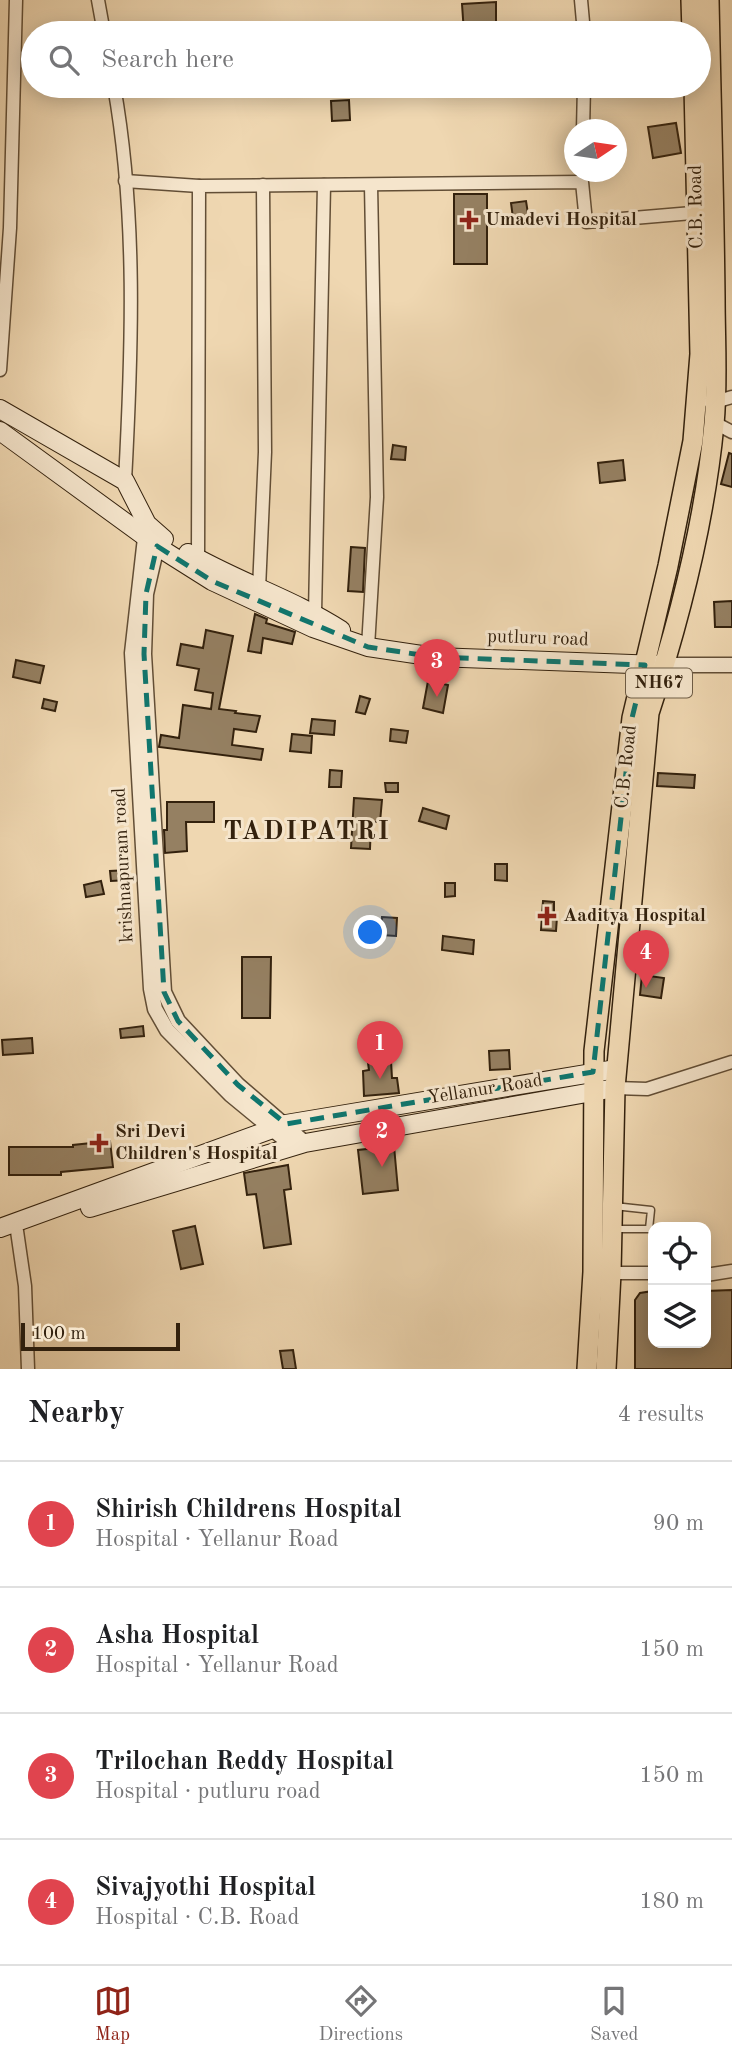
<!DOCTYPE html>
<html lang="en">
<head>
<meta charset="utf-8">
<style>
	:root { --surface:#fff; --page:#f2f2f2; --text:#202124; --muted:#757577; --line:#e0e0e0; --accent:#8f2418 }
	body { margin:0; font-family:"Old Standard TT",serif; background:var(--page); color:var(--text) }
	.controls { position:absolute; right:21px; bottom:21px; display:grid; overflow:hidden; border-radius:14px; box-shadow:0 4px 18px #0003 }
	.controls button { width:63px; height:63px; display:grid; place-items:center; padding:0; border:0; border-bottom:2px solid var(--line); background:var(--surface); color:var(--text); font:35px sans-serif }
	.compass { position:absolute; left:564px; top:119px; width:63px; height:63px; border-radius:50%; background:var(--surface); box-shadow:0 4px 18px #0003; rotate:77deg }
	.scale { position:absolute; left:21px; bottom:18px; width:159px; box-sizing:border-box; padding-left:7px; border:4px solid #33210d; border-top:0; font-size:19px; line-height:24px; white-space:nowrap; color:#33210d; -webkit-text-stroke:5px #f5e5cc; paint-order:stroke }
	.you { position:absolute; left:371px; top:933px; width:24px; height:24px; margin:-18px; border:5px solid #fff; border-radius:50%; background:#1a73e8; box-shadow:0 0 0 10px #1a73e833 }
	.badge { display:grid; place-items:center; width:46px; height:46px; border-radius:50%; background:var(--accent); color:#fff; font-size:23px; font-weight:700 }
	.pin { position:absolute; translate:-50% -58px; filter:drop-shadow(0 2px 4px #0008) }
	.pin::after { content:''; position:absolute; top:37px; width:24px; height:21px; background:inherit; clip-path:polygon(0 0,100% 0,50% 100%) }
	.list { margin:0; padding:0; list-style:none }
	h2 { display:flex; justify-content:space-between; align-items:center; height:91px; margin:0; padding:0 28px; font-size:30px }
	h2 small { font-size:23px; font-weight:400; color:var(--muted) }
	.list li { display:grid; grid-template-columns:46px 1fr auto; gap:21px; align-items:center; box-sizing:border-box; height:126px; padding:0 28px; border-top:2px solid var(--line) }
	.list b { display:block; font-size:26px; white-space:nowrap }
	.list p { margin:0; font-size:23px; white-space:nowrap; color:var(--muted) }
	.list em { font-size:23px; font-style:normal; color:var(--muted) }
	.icon { flex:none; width:38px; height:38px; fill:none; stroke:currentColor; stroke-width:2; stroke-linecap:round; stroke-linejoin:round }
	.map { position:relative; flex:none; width:732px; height:1369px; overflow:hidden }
	.search { position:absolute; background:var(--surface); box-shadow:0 4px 18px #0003; left:21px; right:21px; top:21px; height:77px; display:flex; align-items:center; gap:18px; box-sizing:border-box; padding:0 24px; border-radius:38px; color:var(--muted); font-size:26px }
	.sheet { height:595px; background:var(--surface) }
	nav { display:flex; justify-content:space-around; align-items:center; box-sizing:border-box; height:98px; border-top:2px solid var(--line); background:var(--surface); font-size:19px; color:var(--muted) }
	nav a { display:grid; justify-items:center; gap:4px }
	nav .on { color:var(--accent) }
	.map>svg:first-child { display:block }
	.building { fill:#958062; stroke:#33210d; stroke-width:2 }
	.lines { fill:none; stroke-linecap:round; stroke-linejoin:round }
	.service-casing { stroke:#624e36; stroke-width:9 }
	.minor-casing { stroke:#624e36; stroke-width:15 }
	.tertiary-casing { stroke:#624e36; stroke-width:17 }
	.secondary-casing { stroke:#33210d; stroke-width:20 }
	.trunk-casing { stroke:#33210d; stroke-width:22 }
	.service { stroke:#f5e5cc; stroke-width:6 }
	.minor { stroke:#f5e5cc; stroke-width:12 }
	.tertiary { stroke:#f5e5cc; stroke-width:14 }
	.secondary { stroke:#f5e5cc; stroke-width:18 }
	.trunk { stroke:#efd7b1; stroke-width:19 }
	.marked { fill:none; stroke:#0f766e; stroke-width:5; stroke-dasharray:14 9; stroke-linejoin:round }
	.poi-dot { fill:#8f2418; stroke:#f5e5cc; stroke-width:2.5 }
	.labels { text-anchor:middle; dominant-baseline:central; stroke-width:6; stroke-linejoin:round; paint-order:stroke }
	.shield { fill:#f5e5cc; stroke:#6d5c46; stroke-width:2 }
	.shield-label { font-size:18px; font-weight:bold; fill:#33210d }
	.street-label { font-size:19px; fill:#33210d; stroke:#f5e5cc }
	.poi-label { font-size:19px; font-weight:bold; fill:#33210d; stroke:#f5e5cc; text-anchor:start }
	.district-label { font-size:26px; font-weight:bold; letter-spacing:2px; fill:#33210d; stroke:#f5e5cc }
</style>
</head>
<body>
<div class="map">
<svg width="732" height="1369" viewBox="0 0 732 1369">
	<rect width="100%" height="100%" fill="#efd7b1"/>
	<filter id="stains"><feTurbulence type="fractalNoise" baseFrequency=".00286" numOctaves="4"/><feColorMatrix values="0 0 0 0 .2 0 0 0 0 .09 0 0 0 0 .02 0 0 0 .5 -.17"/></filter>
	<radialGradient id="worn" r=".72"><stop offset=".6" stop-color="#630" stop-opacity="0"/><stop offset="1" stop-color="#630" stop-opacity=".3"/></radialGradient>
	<g class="building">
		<path d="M496 2V33H464L462 4Z"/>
		<path d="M485 86H497L498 94 485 95Z"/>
		<path d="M349 100 350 120 332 121 331 101Z"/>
		<path d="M676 123 681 153 653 158 648 127Z"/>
		<rect x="454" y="194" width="33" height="70"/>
		<path d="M526 201 529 220 519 221V218H513L511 203Z"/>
		<path d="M393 445 406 447 405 460 391 459Z"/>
		<path d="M729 453 732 454V487L721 484Z"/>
		<path d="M623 460 625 480 600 483 598 463Z"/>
		<path d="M351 547 365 548 363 592 348 591Z"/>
		<path d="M732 601V627H715L714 602Z"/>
		<path d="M255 614 267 619 266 623 295 632 292 644 263 638 261 653 248 651Z"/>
		<path d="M206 630 233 636 219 709 236 711 235 713 260 716 256 732 234 729 232 745 263 749 261 760 159 747 161 735 179 738 183 705 211 709 213 693 195 690 199 669 177 665 181 644 203 648Z"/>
		<path d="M16 660 44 666 40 683 13 677Z"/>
		<path d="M428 681 448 685 443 713 423 708Z"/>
		<path d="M360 696 370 699 365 714 356 712Z"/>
		<path d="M44 699 57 702 55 711 42 708Z"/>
		<path d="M312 719 335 721 334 735 310 733Z"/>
		<path d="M391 729 408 731 406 743 390 741Z"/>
		<path d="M292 734 312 736 311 753 290 751Z"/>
		<path d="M330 770 342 771 341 787H329Z"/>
		<path d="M658 773 695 775 694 788 657 786Z"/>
		<path d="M385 783H398V792H386Z"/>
		<path d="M354 798 382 800 380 822H371L370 849 351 848Z"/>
		<path d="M167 802H214V822H186L187 851 165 853 164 830H167Z"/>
		<path d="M423 808 449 816 446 829 419 821Z"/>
		<path d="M495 864H507V881L495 880Z"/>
		<path d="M129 870V880L111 881 110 871Z"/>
		<path d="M101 881 104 894 86 897 84 885Z"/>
		<path d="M445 883H455V896L445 897Z"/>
		<path d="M543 901 554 902V917H557L556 931 541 930Z"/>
		<path d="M382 917 397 918 396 936 381 935Z"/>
		<path d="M443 936 474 940 473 954 442 950Z"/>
		<path d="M242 957H271L270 1018H242Z"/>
		<path d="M642 975 664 978 661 998 640 995Z"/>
		<path d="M143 1026 144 1036 121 1038 120 1029Z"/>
		<path d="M32 1038 33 1053 3 1055 2 1040Z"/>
		<path d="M509 1050 510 1069 490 1070 489 1051Z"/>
		<path d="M391 1061 392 1078H397L399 1093 364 1096 363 1071 369 1070 368 1063Z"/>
		<path d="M110 1141 113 1167 61 1172V1175H9V1147H73V1145Z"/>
		<path d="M394 1146 398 1190 363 1194 358 1150Z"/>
		<path d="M288 1165 291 1189 284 1190 291 1244 264 1248 256 1194 247 1195 244 1173Z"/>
		<path d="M195 1226 203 1264 181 1269 173 1231Z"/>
		<path d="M732 1290V1369H635V1300L640 1293 653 1291V1343H706V1291Z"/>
		<path d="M293 1350 296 1369H283L280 1351Z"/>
	</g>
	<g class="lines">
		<defs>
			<path id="service" d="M614 1206 651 1210 649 1229H615"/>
			<g id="minor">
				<path d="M98 0 104 33"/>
				<path d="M581 0 584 33"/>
				<path d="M114 86C137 216 132 350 125 481"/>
				<path d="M583 130 584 86"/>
				<path d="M125 181 199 186"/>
				<path d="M0 370 10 228 16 0"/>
				<path d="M710 402H715L732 397"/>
				<path d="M715 423 732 432"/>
				<path d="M198 559 199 186 582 182 586 222 704 212"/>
				<path d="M259 589 265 452 263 185"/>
				<path d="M315 613 324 185"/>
				<path d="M368 647 377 497 371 185"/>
				<path d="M615 1088 647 1089 732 1062"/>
				<path d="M17 1231 25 1286 28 1369"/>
				<path d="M605 1273H653"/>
				<path d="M706 1275 732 1271"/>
			</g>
			<g id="tertiary">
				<path d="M146 529 132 653 151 989 155 1009 167 1030 231 1095 293 1146"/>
				<path d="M162 540 157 546 146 594 144 654 164 992 178 1021 238 1085 305 1143"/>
				<path d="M665 665H732"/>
			</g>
			<g id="secondary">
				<path d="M0 409 125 481 147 524 164 539"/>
				<path d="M0 431 166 552 212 581 313 628 368 647 435 657 659 665"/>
				<path d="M188 553C238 582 293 599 341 630"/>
				<path d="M90 1208 305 1143 615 1088"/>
				<path d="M0 1228 286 1124 616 1069"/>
			</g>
			<g id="trunk">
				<path d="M691 0 692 33"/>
				<path d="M587 1369 593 1272 594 1051 632 718 668 566 693 441 700 354 694 86"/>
				<path d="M606 1369 611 1273 615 1088 649 713C679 622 705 520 714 424 718 382 715 339 715 297 714 198 711 99 709 0"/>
			</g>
		</defs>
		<use href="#service" class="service-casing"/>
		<use href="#minor" class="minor-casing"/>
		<use href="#tertiary" class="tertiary-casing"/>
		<use href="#secondary" class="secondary-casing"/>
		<use href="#trunk" class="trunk-casing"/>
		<use href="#service" class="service"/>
		<use href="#minor" class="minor"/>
		<use href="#tertiary" class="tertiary"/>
		<use href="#secondary" class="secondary"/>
		<use href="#trunk" class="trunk"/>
	</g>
	<path class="marked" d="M157 546 212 581 368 647 435 657 645 665 632 718 593 1072 286 1124 238 1085 178 1021 164 992 144 654 146 594Z"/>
	<g class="poi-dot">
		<path d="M465.5 209.5h7v7h7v7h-7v7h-7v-7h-7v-7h7z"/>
		<path d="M543.5 905.5h7v7h7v7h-7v7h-7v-7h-7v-7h7z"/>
		<path d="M95.5 1132.5h7v7h7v7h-7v7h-7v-7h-7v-7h7z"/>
	</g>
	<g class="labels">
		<rect class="shield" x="626" y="668.5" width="66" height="29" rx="5"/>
		<g class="shield-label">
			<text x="659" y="683">NH67</text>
		</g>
		<g class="street-label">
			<text transform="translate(697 207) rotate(-91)">C.B. Road</text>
			<text transform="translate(538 639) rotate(2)">putluru road</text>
			<text transform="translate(627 767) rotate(-84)">C.B. Road</text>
			<text transform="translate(124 865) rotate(-93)">krishnapuram road</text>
			<text transform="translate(485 1090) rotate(-9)">Yellanur Road</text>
		</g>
		<g class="poi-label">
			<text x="485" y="220">Umadevi Hospital</text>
			<text x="563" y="916">Aaditya Hospital</text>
			<text x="115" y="1132">Sri Devi<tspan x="115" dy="22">Children's Hospital</tspan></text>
		</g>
		<g class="district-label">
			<text x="307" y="832">TADIPATRI</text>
		</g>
	</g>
	<rect width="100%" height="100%" filter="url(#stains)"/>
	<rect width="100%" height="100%" fill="url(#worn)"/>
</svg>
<div class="controls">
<button><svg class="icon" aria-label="locate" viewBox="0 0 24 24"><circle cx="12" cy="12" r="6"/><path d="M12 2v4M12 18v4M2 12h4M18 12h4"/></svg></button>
<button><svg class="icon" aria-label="layers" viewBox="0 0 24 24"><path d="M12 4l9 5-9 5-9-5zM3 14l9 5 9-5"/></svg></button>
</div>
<svg class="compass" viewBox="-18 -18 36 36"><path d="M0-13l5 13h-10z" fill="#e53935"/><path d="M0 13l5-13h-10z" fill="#757577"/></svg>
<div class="scale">100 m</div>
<div class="you"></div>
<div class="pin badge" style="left:380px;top:1079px;background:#e0444e">1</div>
<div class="pin badge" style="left:382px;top:1167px;background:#e0444e">2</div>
<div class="pin badge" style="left:437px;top:697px;background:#e0444e">3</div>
<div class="pin badge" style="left:646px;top:988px;background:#e0444e">4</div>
<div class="search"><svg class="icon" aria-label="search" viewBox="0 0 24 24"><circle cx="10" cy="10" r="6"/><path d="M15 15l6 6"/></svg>Search here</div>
</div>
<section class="sheet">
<h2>Nearby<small>4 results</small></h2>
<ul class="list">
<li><span class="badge" style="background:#e0444e">1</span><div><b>Shirish Childrens Hospital</b><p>Hospital · Yellanur Road</p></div><em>90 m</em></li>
<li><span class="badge" style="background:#e0444e">2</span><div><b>Asha Hospital</b><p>Hospital · Yellanur Road</p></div><em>150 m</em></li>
<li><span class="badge" style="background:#e0444e">3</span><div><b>Trilochan Reddy Hospital</b><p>Hospital · putluru road</p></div><em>150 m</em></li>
<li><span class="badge" style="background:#e0444e">4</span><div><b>Sivajyothi Hospital</b><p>Hospital · C.B. Road</p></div><em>180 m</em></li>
</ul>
</section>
<nav>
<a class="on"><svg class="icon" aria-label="map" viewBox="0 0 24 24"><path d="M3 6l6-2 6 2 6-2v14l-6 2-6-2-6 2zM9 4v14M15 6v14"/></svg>Map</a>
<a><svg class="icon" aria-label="directions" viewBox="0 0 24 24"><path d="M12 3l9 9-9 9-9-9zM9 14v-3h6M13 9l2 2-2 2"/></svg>Directions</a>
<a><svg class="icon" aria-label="saved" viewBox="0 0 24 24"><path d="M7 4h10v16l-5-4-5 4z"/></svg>Saved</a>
</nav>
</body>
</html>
